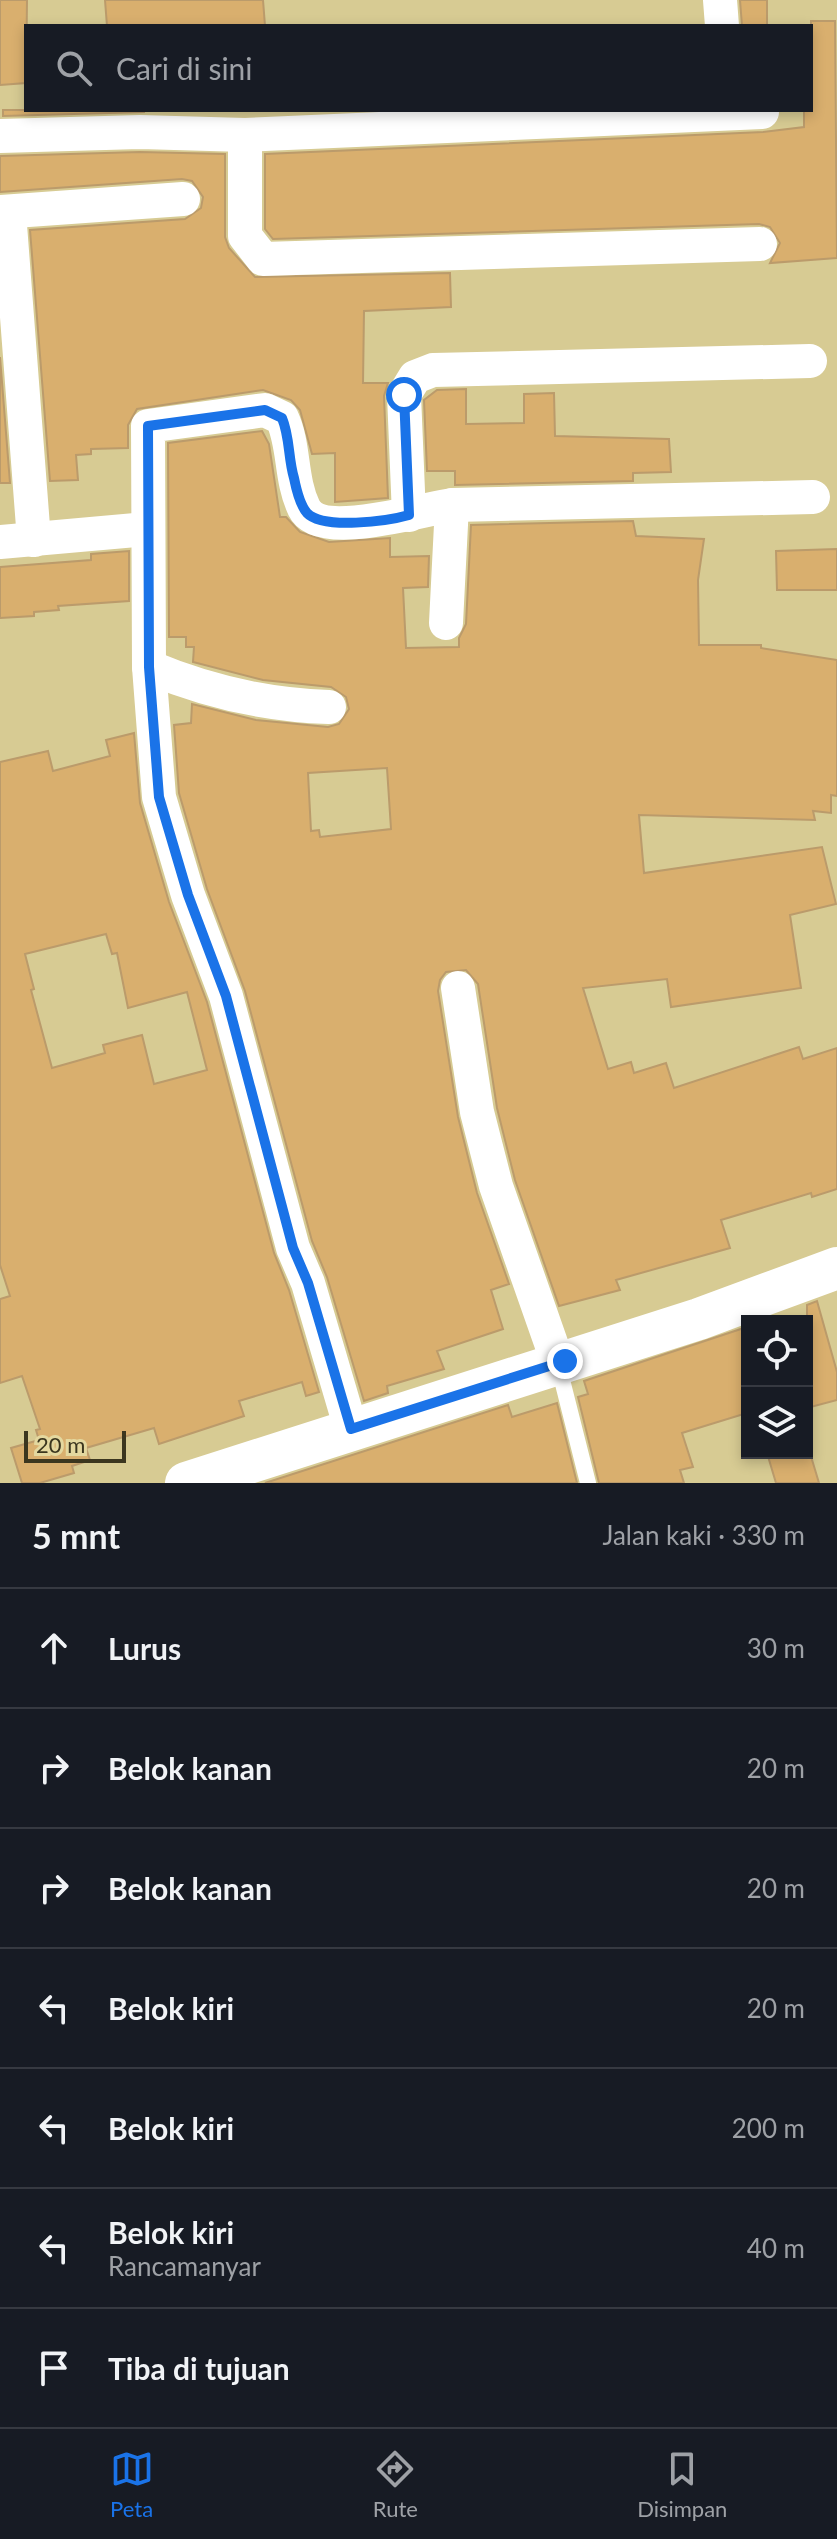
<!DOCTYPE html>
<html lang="id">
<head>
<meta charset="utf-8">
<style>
	:root { --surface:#171b24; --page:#20242c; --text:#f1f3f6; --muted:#9ea1a6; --line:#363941; --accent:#1a73e8 }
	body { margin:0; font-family:Lato,sans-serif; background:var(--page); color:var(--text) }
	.controls { position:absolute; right:24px; bottom:24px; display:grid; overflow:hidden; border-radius:0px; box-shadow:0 4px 12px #0003 }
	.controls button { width:72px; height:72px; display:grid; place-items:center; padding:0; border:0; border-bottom:2px solid var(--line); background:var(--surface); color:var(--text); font:40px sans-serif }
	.scale { position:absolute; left:24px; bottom:20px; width:102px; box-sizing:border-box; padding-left:8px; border:4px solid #3b361f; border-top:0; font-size:22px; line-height:28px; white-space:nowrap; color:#3b361f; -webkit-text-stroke:6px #e4d89f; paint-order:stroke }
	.stop { position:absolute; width:24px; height:24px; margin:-18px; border:6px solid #1a73e8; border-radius:50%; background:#fff }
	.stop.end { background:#1a73e8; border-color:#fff; box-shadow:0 2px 8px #0008 }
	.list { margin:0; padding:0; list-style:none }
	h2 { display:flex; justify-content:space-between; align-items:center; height:104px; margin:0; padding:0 32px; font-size:34px }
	h2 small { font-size:26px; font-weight:400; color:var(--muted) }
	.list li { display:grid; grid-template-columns:52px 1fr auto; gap:24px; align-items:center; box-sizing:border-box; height:120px; padding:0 32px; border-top:2px solid var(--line) }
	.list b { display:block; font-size:30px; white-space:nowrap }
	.list p { margin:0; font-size:26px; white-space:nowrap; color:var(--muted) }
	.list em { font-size:26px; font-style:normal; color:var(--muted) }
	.icon { flex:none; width:44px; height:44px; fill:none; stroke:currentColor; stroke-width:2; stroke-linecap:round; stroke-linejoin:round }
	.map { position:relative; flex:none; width:837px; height:1483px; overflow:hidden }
	.search { position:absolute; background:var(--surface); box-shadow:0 4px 12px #0003; left:24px; right:24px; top:24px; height:88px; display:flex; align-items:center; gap:20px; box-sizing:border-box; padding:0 28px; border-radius:0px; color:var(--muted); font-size:30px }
	.sheet { height:944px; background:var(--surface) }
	nav { display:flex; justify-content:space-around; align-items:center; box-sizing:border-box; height:112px; border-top:2px solid var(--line); background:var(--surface); font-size:22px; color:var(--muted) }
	nav a { display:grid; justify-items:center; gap:4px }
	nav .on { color:var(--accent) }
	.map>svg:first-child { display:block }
	.building { fill:#d9af6e; stroke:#bb9b6b; stroke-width:2; fill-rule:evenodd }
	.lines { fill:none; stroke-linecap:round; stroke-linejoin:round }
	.service { stroke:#fff; stroke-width:16 }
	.minor { stroke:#fff; stroke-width:34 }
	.tertiary { stroke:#fff; stroke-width:42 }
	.route { stroke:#1a73e8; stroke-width:10 }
</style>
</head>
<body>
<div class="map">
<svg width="837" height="1483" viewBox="0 0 837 1483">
	<rect width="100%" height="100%" fill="#d7cb93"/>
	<g class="building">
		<path d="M0 0H27L26 83 0 85Z"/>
		<path d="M105 0H263L265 26H107Z"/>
		<path d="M740 0H767V26H742Z"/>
		<path d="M811 21H835L837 258 770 263 780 243 770 227 759 224 273 239 265 229V154L763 132 804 127V110H811Z"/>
		<path d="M3 110H144V112L3 116Z"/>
		<path d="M140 152 225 154V237L229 248 255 277 450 273 451 307 364 311 363 383H388L384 396 388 498 335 502V453L312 454 300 410 291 400 263 390 137 409 128 425V448L91 449V454L76 455 78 480 50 481 30 230 185 219 201 208 203 197 192 181 182 179 0 192V156Z"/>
		<path d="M0 357 10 483H0Z"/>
		<path d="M466 389V424L524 423V394L554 393 555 436 669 439 671 472 633 473V481L455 485V471H427L424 400 437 390Z"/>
		<path d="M262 431 269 444 280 517H286L300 532 329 542 390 538V557L429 556 428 587 403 588 406 648 459 647V638L466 624 471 525 633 521 636 536 704 539 698 580 699 645H761V648L837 660V796L831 795V813L813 811 815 820 639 815 644 873 822 847 836 904 790 915 801 988 671 1007 667 979 583 988 608 1069 631 1062 634 1073 666 1063 674 1088 799 1047 803 1059 837 1048V1189L812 1197 811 1193 721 1220 730 1248 616 1280 620 1290 559 1306 515 1180 497 1108 478 984 466 970 446 972 440 980 438 991 458 1117 477 1193 509 1284 491 1290 503 1329 437 1351 444 1369 387 1386 388 1393 364 1401 327 1277 312 1241 245 991 207 889 179 793 174 725 191 723 192 704 256 720 328 727 339 724 349 709 346 697 331 687 263 680 193 662 194 647H186V637H169L168 443ZM387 768 391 829 320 837 319 830 311 831 308 773Z"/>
		<path d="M837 549V590H777L776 551Z"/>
		<path d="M129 551V601L58 606 59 610 34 612V616L0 618V567L91 560V554Z"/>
		<path d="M134 733 140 803 169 902 207 1002 274 1253 289 1290 319 1392 306 1396 302 1382 239 1401 244 1416 159 1444 154 1428 86 1448 90 1460 72 1466 74 1473 40 1483H22L11 1448 39 1440 36 1430 40 1429 22 1376 0 1383V1299L10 1296 0 1265V762L48 751 53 771 110 756 106 740ZM106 934 112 954 117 953 128 1008 187 992 207 1070 154 1084 142 1035 103 1045 105 1053 52 1068 31 990 34 989 25 954Z"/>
		<path d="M817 1301 837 1372V1400L807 1408V1305Z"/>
		<path d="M747 1327V1413L682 1433 693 1467 680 1470 684 1483H599L578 1397 588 1394 584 1381Z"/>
		<path d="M557 1403 577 1483H265L508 1405 512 1417Z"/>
		<path d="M767 1453H810L819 1483H776Z"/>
	</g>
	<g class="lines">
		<path class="service" d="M558 1364 588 1483"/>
		<g class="minor">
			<path d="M720 0 722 26"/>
			<path d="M245 135V236L263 259 760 244"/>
			<path d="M0 136 140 132 245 135 762 112"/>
			<path d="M0 212 183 199"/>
			<path d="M9 212 34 540"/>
			<path d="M452 505 813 497"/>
			<path d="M409 515 404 395 415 377 433 370 810 361"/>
			<path d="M0 542 147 529"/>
			<path d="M149 667C208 692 265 705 329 707"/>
			<path d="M458 988 477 1112 496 1186 558 1363"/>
			<path d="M351 1429 308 1283 293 1248 226 996 188 895 159 797 149 667 148 426 265 410 282 418C295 446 290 479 304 508 320 541 423 509 452 505L446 623"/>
		</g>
		<path class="tertiary" d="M186 1483 699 1319 837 1268"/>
	</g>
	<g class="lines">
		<path class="route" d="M404 395 409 515C388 521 323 530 307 513 300 505 296 488 294 478 288 458 290 437 282 418L265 410 148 426 149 667 159 797 188 895 226 996 293 1248 308 1283 351 1429 565 1361"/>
	</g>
</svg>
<div class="controls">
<button><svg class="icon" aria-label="locate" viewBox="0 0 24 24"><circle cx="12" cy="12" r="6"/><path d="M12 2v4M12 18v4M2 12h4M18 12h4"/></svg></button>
<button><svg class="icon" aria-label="layers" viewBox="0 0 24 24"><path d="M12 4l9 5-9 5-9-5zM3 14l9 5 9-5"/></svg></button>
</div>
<div class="scale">20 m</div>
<div class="stop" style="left:404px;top:395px"></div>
<div class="stop end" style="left:565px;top:1361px"></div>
<div class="search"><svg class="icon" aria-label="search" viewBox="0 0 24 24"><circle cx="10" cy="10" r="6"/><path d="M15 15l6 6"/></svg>Cari di sini</div>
</div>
<section class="sheet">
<h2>5 mnt<small>Jalan kaki · 330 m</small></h2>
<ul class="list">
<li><svg class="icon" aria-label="ahead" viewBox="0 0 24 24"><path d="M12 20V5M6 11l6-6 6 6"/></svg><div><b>Lurus</b></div><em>30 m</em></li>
<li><svg class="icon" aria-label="right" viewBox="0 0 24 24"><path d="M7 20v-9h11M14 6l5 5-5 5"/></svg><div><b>Belok kanan</b></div><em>20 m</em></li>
<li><svg class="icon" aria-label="right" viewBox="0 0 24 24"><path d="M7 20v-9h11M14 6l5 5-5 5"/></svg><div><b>Belok kanan</b></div><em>20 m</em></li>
<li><svg class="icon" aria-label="left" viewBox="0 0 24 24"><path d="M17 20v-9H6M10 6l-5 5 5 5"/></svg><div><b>Belok kiri</b></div><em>20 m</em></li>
<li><svg class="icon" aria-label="left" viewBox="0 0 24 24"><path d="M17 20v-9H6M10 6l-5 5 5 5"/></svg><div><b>Belok kiri</b></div><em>200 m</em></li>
<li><svg class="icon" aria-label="left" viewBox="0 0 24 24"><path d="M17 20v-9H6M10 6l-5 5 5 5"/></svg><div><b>Belok kiri</b><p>Rancamanyar</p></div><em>40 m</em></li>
<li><svg class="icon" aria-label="arrive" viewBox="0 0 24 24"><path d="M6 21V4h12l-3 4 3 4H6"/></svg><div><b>Tiba di tujuan</b></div></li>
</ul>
</section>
<nav>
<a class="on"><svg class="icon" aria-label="map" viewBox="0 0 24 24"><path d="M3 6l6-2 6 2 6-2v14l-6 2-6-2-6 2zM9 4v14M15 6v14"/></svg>Peta</a>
<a><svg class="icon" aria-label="directions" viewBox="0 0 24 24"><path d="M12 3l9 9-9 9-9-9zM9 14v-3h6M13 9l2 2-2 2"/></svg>Rute</a>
<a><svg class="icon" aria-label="saved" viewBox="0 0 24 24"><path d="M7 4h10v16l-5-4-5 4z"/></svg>Disimpan</a>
</nav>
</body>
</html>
